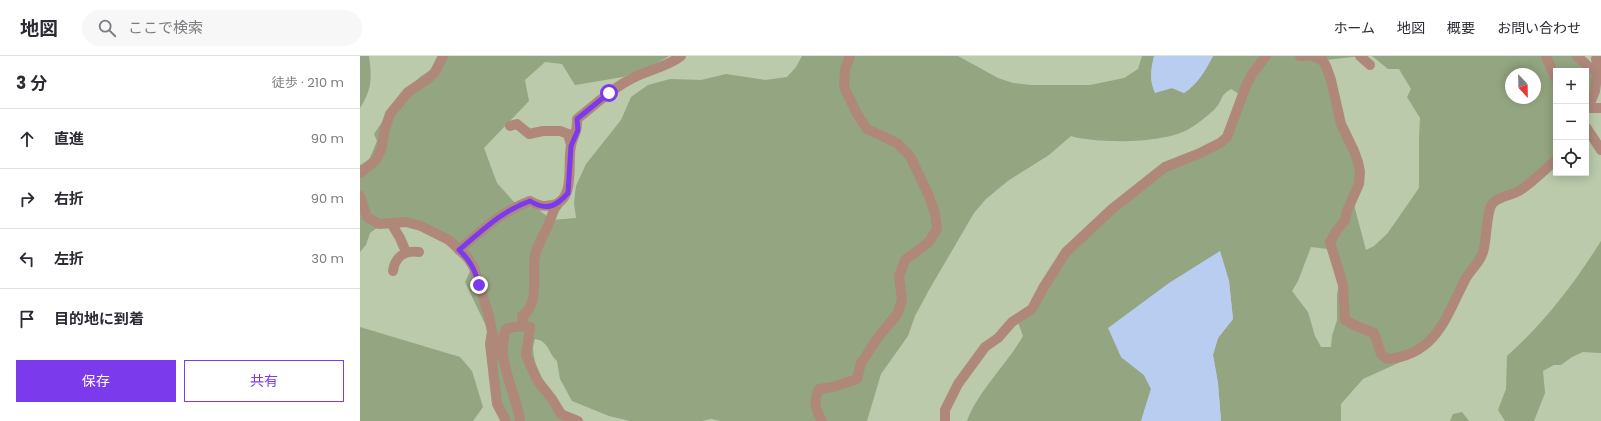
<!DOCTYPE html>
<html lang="ja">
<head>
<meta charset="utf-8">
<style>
	:root { --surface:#fff; --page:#f7f7f7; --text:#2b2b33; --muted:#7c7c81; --line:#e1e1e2; --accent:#7c3aed }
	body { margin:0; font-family:Poppins,"Noto Sans JP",sans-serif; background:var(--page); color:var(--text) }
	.controls { position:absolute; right:12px; top:12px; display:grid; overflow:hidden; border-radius:0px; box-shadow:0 2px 10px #0003 }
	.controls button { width:36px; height:36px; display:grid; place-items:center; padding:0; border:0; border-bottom:1px solid var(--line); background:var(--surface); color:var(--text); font:20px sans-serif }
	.compass { position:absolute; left:1145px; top:12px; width:36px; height:36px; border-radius:50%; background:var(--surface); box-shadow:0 2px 10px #0003; rotate:158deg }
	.stop { position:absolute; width:12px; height:12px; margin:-9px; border:3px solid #7c3aed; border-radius:50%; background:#fff }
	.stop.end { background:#7c3aed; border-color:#fff; box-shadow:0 1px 4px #0008 }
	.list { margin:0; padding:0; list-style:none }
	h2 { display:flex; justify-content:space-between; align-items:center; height:52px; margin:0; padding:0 16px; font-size:17px }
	h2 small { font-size:13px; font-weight:400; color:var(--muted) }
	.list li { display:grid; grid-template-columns:26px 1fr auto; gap:12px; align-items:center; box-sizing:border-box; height:60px; padding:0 16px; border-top:1px solid var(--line) }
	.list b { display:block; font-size:15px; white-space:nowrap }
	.list em { font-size:13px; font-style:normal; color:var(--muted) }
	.actions { display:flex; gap:8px; padding:12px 16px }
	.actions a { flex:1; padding:9px 0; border:1px solid var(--accent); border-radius:0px; text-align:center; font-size:14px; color:var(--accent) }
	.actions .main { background:var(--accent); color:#fff }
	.icon { flex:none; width:22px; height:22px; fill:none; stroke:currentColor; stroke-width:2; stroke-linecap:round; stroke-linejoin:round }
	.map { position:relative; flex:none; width:1241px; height:365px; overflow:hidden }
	header { display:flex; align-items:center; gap:24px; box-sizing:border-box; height:56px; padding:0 20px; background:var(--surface); border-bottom:1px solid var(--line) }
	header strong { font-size:19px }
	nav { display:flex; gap:22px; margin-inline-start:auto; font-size:14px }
	.search { width:280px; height:36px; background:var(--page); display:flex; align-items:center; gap:10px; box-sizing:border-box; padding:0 14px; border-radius:22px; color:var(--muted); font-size:15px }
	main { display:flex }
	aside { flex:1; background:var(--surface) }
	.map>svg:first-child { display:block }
	.green { fill:#bacaab; fill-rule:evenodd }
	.forest { fill:#93a581; fill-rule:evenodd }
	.water { fill:#b9cdf1 }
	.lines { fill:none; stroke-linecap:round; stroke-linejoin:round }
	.minor { stroke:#af887a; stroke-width:10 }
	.route { stroke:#7c3aed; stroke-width:5 }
</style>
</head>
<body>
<header>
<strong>地図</strong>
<div class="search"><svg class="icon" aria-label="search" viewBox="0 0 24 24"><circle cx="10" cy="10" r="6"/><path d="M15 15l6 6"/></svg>ここで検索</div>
<nav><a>ホーム</a><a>地図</a><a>概要</a><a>お問い合わせ</a></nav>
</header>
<main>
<aside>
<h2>3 分<small>徒歩 · 210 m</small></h2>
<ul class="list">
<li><svg class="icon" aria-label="ahead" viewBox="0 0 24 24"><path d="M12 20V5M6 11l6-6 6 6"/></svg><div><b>直進</b></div><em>90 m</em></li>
<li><svg class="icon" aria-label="right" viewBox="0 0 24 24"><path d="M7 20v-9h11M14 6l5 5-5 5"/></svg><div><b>右折</b></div><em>90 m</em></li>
<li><svg class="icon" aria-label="left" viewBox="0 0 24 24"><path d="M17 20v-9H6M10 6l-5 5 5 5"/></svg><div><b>左折</b></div><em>30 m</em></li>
<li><svg class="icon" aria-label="arrive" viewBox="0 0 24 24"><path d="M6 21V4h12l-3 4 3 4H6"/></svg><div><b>目的地に到着</b></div></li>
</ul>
<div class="actions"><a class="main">保存</a><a>共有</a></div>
</aside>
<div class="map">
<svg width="1241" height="365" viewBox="0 0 1241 365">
	<rect width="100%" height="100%" fill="#e1e4ea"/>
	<path class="green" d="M0 0H1241V365H97L0 292ZM1196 15H1226V117H1196ZM1151 18H1175V42H1151Z"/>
	<g class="forest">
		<path d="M0 0H9C12 22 12 33 0 52Z"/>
		<path d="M80 0H309L292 10 263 21 215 29 202 8 185 6 165 24 169 45 124 92 137 127 154 146 179 154 192 164 216 162 214 147 216 130 226 108 261 64 271 41 288 29 310 23 341 24 366 18 405 24 427 21 436 11 442 0H598L638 22 653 27 671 29H730L764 22 778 13 782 0H794C791 13 789 24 795 36L812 32 824 37C838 27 845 15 853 0H1001L966 4 983 67 997 94 994 149 1006 194 1014 190 1027 178 1059 132V81L1060 62 1047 41 1051 33 1039 13H1028L1012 0H1223L1234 9 1226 70V15H1196V107L1139 147 1132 154 1109 224 1087 269 1078 282 1070 290 1047 303 1003 323 981 348V365H861L858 327 853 299 858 282 873 263 869 225 860 195 761 301 784 319 791 333 781 365H607C618 335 647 308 663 280L656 261 664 257 705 195 776 131 866 82 879 38 871 33C860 40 864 40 858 49 854 55 839 67 832 71 809 88 738 88 711 80L689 99 649 124 626 143 614 157 569 234 555 260 548 280 521 318 507 365H361L351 363 342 365H270L249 360 212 345 200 323 197 305C188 297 189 285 175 283 165 308 198 346 213 365H142L127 272 105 226 111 213 96 196 76 180 46 169 17 172 10 177 6 189 0 196V109L9 104 17 85 14 78 28 57 60 21 75 11ZM1151 18H1175V42H1151ZM951 191 967 193 979 228 977 239V264L972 280 971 291H961L955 280 948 256 932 235 938 225Z"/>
		<path d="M1241 185V297L1223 296 1212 301 1201 309H1194L1183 315 1185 337 1174 365H1145L1138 354 1146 333 1147 300C1185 266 1214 228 1241 185Z"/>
		<path d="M0 271 100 301 112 315 123 351 113 365H0Z"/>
		<path d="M1102 356 1109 365H1090L1093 358Z"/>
	</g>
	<g class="water">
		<path d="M794 0H853C845 15 838 28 824 37L812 32 795 37C789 24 791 13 794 0Z"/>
		<path d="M860 195 869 225 873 263 858 282 853 299 858 327 861 365H781L791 333 784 319 761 301 748 272 809 227Z"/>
	</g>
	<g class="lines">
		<g class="minor">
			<path d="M940 0H962"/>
			<path d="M1000 0 1010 9"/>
			<path d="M1186 0 1196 23"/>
			<path d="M1217 0 1231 13 1238 12 1235 35 1228 52H1241"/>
			<path d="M1237 0 1236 3 1238 12 1241 11"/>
			<path d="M955 1 963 5 966 10 971 24 981 68 994 95 998 106 1000 116 999 128 987 155 985 164 977 174 970 186 983 229 985 264 996 270 1014 277 1021 298 1027 303C1076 299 1086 261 1105 224 1110 214 1120 207 1123 196 1127 184 1126 157 1132 148 1138 140 1150 140 1159 135 1172 127 1184 114 1196 104"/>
			<path d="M150 70 157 68 169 78 183 75H200L208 78 211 89"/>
			<path d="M1226 71 1241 94"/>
			<path d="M0 117 16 104 21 94 25 73 30 58 48 36 69 22 75 16 83 0"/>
			<path d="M0 140 7 161 19 168 46 166 61 170 89 184 108 202 114 212 129 260 132 276"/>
			<path d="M31 167 40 182 46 196"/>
			<path d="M99 194C123 174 140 156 170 145 178 150 184 151 193 149 216 143 207 108 211 90 213 78 218 78 217 63 235 49 252 32 273 22 288 14 307 11 321 0"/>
			<path d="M33 215C35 201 45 194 59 196"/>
			<path d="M163 270 162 260C181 247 171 219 175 199 178 187 186 176 190 164 193 158 193 153 198 148"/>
			<path d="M142 302 139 297 132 276 130 288 137 348 146 365"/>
			<path d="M160 365C156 335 135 304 146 273 154 270 162 270 170 271L166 299 177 324 192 343 201 358 218 365"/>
			<path d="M462 365C455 352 453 347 459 333L473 331 497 323 501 307 519 280 538 257 542 244 539 220 545 204 569 186 577 173 575 157 568 138 550 100 537 87 507 73 497 58 484 31 485 14 490 0"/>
			<path d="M585 365V354L598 328 625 291 638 282 652 266 672 253 683 232 706 196 752 153 805 111 838 98 860 87 867 81 886 30 892 18 906 0"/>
		</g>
	</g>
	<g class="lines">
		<path class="route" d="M119 229C115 214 110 204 99 194 123 174 140 156 170 145 186 155 196 151 208 137L211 90 218 74 217 63 249 37"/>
	</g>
</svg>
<div class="controls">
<button>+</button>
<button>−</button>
<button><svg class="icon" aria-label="locate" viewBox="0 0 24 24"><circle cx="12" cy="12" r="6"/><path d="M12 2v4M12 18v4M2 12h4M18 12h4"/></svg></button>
</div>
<svg class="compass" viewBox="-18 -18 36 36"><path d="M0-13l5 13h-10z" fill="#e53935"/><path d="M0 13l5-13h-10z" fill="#7c7c81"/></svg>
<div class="stop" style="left:249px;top:37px"></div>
<div class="stop end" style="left:119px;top:229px"></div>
</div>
</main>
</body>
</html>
